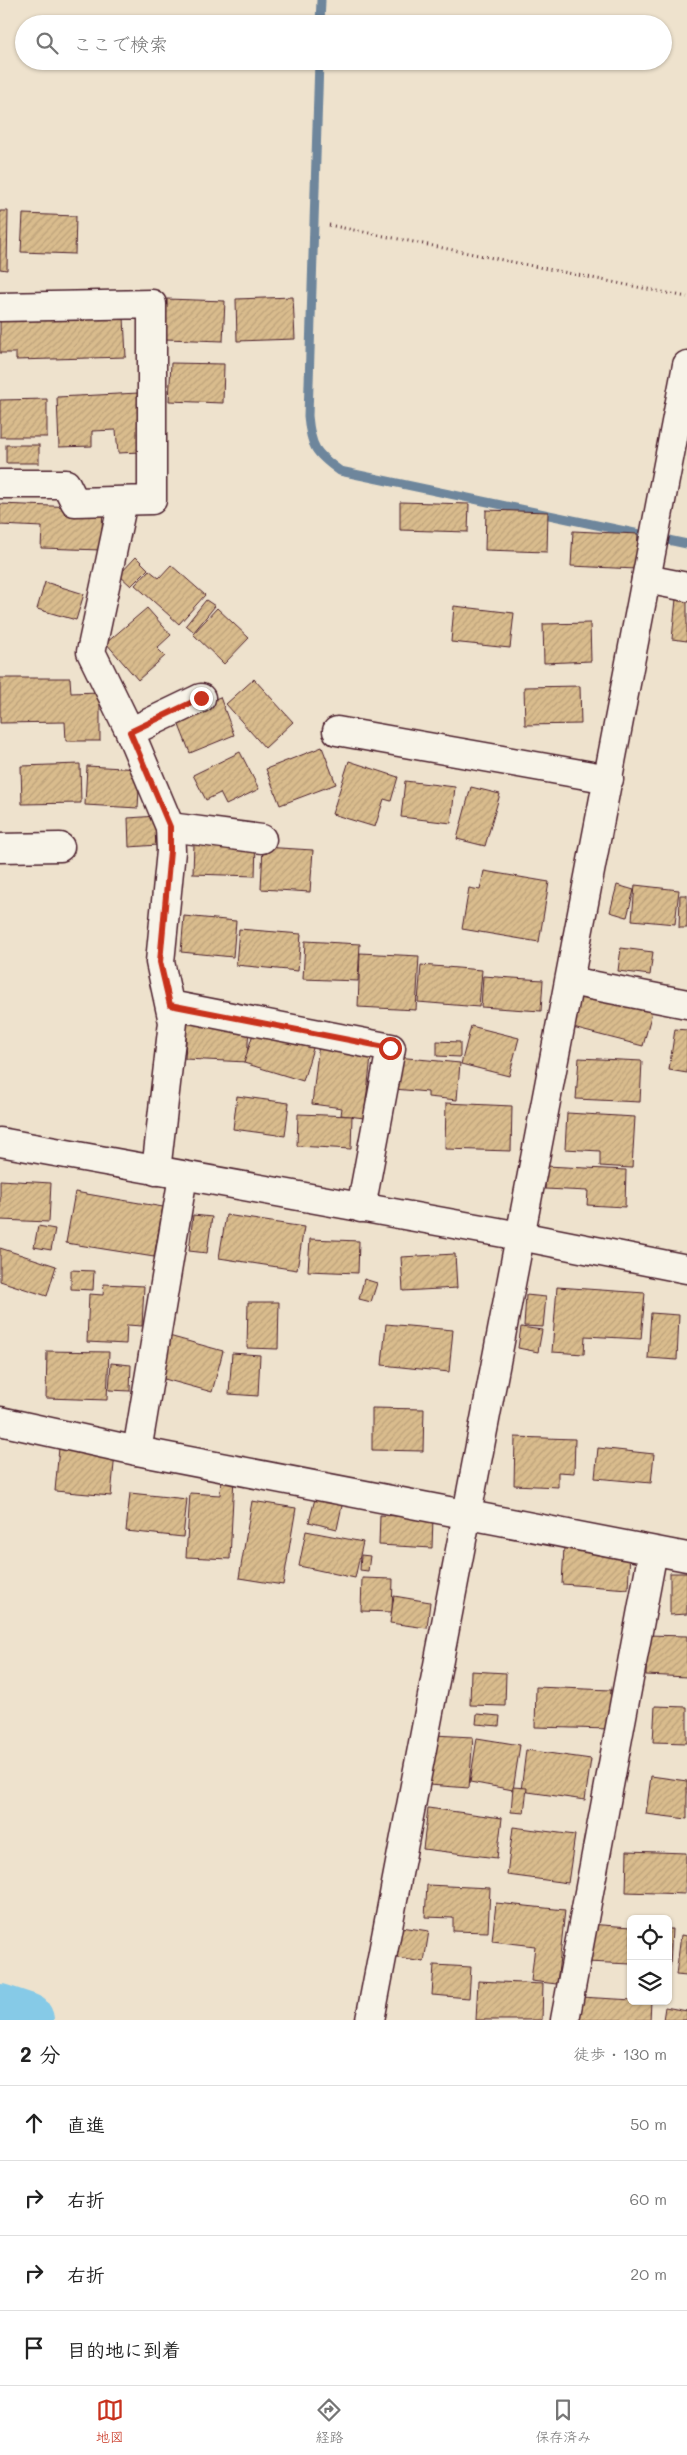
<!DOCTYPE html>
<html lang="ja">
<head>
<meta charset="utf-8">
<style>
	:root { --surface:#fff; --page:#f2f2f2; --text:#222; --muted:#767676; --line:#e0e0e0; --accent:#c8321e }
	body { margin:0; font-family:Mali,"Klee One",sans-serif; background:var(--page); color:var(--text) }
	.controls { position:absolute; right:15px; bottom:15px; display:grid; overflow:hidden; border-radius:8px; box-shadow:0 1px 4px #0004 }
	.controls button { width:45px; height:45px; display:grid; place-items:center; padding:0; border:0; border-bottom:1px solid var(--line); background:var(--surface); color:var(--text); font:25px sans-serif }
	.stop { position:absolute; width:15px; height:15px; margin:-11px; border:4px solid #c8321e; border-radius:50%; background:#fff }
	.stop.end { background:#c8321e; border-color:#fff; box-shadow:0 1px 5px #0008 }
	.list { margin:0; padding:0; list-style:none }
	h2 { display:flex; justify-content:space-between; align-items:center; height:65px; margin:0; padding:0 20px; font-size:21px }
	h2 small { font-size:16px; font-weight:400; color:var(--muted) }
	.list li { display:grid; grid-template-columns:32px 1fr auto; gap:15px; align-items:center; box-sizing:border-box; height:75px; padding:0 20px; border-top:1px solid var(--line) }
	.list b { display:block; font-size:19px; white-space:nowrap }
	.list em { font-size:16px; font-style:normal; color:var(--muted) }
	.icon { flex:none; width:28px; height:28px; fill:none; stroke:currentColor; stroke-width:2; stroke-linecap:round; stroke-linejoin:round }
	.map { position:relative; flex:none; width:687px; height:2020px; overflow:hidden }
	.search { position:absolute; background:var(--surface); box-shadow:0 1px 4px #0004; left:15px; right:15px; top:15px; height:55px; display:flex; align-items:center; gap:12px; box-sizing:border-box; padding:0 18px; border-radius:28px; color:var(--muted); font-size:19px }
	.sheet { height:365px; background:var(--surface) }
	nav { display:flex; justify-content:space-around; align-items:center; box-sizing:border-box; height:70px; border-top:1px solid var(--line); background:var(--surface); font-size:14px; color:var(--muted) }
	nav a { display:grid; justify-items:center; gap:2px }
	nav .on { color:var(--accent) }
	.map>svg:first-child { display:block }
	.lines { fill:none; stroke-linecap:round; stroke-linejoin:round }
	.stream { stroke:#6e869c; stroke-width:9 }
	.river { stroke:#86cae7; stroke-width:54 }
	.building { fill:url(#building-hatch); stroke:#4a1f2b }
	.minor-casing { stroke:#4a1f2b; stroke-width:31 }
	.path { stroke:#4a1f2b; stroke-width:3; stroke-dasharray:1 4; stroke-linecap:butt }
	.minor { stroke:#f7f3e8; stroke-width:28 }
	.route { stroke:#c8321e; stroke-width:6 }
</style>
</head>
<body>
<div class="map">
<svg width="687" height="2020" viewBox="0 0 687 2020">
	<defs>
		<pattern id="building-hatch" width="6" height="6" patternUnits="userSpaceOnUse" patternTransform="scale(1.25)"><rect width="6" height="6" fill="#d9bc8d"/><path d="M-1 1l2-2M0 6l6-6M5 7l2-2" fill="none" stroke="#bca17a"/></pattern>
	</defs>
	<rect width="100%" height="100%" fill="#eee2cd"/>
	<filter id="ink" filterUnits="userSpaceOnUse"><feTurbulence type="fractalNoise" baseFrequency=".02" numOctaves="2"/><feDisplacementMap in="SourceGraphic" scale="10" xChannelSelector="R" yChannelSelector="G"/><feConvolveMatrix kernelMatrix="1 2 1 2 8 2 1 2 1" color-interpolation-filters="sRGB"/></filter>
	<g filter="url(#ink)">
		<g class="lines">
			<g class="stream">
				<path d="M320 24 321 0"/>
				<path d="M319 61 308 416C311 447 315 453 340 471L687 544"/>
			</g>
			<path class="river" d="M0 2011 27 2020"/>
		</g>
		<g class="building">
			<path d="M0 211H8L7 270 0 269Z"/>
			<path d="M23 214 76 216 75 254 21 252Z"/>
			<path d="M293 297 295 339 237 341 236 299Z"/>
			<path d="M167 299 225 301 223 341 165 339Z"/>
			<path d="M0 317H124L126 357 16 360V353H0Z"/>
			<path d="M171 363 224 364 223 403 169 401Z"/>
			<path d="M139 393 141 452 118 453 116 430 92 431V446L59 447 57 397Z"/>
			<path d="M47 399V437H0V400Z"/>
			<rect x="6" y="445" width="33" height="18"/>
			<path d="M400 502 469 504 468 532 400 530Z"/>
			<path d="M0 504 103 508 101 550 41 548 42 527 0 525Z"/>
			<path d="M486 510 548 512 547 552 485 550Z"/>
			<path d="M573 531 638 534 636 569 571 566Z"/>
			<path d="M136 557 148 569 131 586 119 575Z"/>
			<path d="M171 565 205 595 179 624 135 585 149 570 159 578Z"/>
			<path d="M45 582 84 594 76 620 37 609Z"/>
			<path d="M676 599 687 600V641L672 639Z"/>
			<path d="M206 600 215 606 194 632 186 625Z"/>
			<path d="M454 606 514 613 510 648 451 642Z"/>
			<path d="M147 608 171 635 157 648 165 656 138 680 106 643Z"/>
			<path d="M217 608 249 638 224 664 193 634Z"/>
			<path d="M590 623 591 661 544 663 543 624Z"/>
			<path d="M0 678H70L71 693 100 692V741H66L65 722 0 723Z"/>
			<path d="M254 679 293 722 265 748 226 704Z"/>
			<path d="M580 686 581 724 525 725 524 687Z"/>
			<path d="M220 697 234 735 190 753 175 715Z"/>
			<path d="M322 747 336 784 280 805 266 769Z"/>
			<path d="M240 752 259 789 226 805 220 793 206 800 193 775Z"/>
			<path d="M349 761 398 777 391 801 384 799 375 827 332 814Z"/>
			<path d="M80 764 81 803 22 804 21 766Z"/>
			<path d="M87 766 140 769 138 808 85 805Z"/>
			<path d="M405 781 455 787 451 823 401 817Z"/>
			<path d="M471 787 500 794 485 846 457 839Z"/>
			<path d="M157 816 158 845 129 847 128 818Z"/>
			<path d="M194 843 256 845 255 876 193 874Z"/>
			<path d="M263 847 313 850 310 892 261 889Z"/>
			<path d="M484 871 549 882 539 942 462 929 469 888 480 890Z"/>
			<path d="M617 885 634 890 627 917 610 912Z"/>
			<path d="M635 885 679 890 675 924 632 920Z"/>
			<path d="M680 895H687V928H679Z"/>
			<path d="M184 916 236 921 233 957 181 952Z"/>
			<path d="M239 929 301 934 298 971 236 965Z"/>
			<path d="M305 941 360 944 358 981 303 979Z"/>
			<path d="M621 948 653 952 650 975 618 971Z"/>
			<path d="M360 953 419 956 416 1010 358 1007Z"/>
			<path d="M421 965 482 970 479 1007 418 1002Z"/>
			<path d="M483 976 543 980 541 1011 481 1007Z"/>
			<path d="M578 993 652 1012 643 1046 569 1027Z"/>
			<path d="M187 1022 249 1025 247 1062 185 1059Z"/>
			<path d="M471 1026 519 1038 509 1076 461 1064Z"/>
			<path d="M255 1027 314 1045 303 1081 244 1063Z"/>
			<path d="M675 1029 687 1030V1073L669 1070Z"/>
			<path d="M437 1041 460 1042V1057L437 1056Z"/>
			<path d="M319 1043 372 1049 364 1118 341 1115 342 1108 312 1104Z"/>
			<path d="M397 1057 460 1063 457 1100 428 1097V1092L394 1089Z"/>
			<path d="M579 1058 642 1061 640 1102 576 1099Z"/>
			<path d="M237 1096 289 1103 285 1136 233 1129Z"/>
			<path d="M446 1103 512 1106 511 1151 445 1149Z"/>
			<path d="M567 1113 635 1117 632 1168 600 1166V1151L565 1149Z"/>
			<path d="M298 1114 352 1116 351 1149 297 1146Z"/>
			<path d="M546 1166 626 1170 625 1207 587 1205 588 1191 545 1189Z"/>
			<path d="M0 1180 51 1183 49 1222 0 1220Z"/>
			<path d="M75 1192 163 1207 154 1257 66 1243Z"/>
			<path d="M193 1215 212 1217 207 1253 189 1251Z"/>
			<path d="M226 1215 304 1227 297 1270 219 1258Z"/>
			<path d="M38 1226 55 1229 51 1250 34 1247Z"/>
			<path d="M310 1239 359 1241 358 1273 308 1271Z"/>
			<path d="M0 1248 56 1266 47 1296 0 1281Z"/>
			<path d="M455 1254 457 1288 403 1291 401 1257Z"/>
			<path d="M71 1270 94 1271 93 1290 71 1289Z"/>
			<path d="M364 1279 377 1283 371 1302 359 1299Z"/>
			<path d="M104 1284 144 1286 142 1326 127 1325 126 1344 87 1342 89 1294 103 1295Z"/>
			<path d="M557 1287 645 1293 641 1339 585 1336 584 1354 552 1352Z"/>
			<path d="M526 1295 546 1297 543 1327 524 1326Z"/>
			<path d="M248 1302H279L278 1349 247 1348Z"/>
			<path d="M651 1313 679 1315 677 1360 648 1358Z"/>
			<path d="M386 1324 453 1330 449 1372 382 1365Z"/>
			<path d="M521 1327 542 1330 538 1352 518 1348Z"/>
			<path d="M169 1336 223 1351 212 1392 157 1377Z"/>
			<path d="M47 1351 109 1352 107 1400 46 1398Z"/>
			<path d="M232 1353 260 1355 258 1396 229 1394Z"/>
			<path d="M111 1363 131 1365 130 1391 109 1390Z"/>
			<path d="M372 1408 424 1409 423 1451 372 1450Z"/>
			<path d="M515 1437 575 1439 574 1473 558 1472V1487L514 1485Z"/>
			<path d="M59 1448 115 1453 111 1496 55 1491Z"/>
			<path d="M598 1448 654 1454 651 1483 595 1478Z"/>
			<path d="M221 1477H234L230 1559 186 1557 190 1493 220 1495Z"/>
			<path d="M130 1493 187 1499 183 1537 126 1531Z"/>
			<path d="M316 1495 343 1501 337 1529 309 1522Z"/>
			<path d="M252 1501 296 1508 283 1585 239 1578Z"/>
			<path d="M380 1515 433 1518 432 1548 379 1545Z"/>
			<path d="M306 1531 363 1542 355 1578 299 1566Z"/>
			<path d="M564 1547 630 1552 628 1589 562 1584Z"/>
			<path d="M361 1555 370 1556 368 1571 360 1570Z"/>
			<path d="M670 1573H687V1614L670 1615Z"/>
			<path d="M362 1578 393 1579 392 1612 361 1611Z"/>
			<path d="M394 1596 430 1602 427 1628 390 1623Z"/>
			<path d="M647 1635 687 1636V1677L646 1675Z"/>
			<path d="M471 1671 506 1673 505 1706 470 1705Z"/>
			<path d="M536 1687 611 1690 610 1729 535 1727Z"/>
			<path d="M655 1706 687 1707V1743L653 1742Z"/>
			<path d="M477 1714 500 1716 499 1726 476 1724Z"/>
			<path d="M433 1735 473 1737 469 1788 429 1785Z"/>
			<path d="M477 1738 520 1745 513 1790 470 1782Z"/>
			<path d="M526 1750 591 1759 585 1800 521 1791Z"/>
			<path d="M651 1776 687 1781V1819L646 1814Z"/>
			<path d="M513 1787 527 1788 524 1813 511 1812Z"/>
			<path d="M428 1808 502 1818 497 1858 423 1849Z"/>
			<path d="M513 1827 575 1835 568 1883 507 1875Z"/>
			<path d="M627 1851 686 1853 685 1894 626 1892Z"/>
			<path d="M427 1885 490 1888 488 1932 453 1931V1918L425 1917Z"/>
			<path d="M496 1903 565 1910 557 1984 531 1981 535 1946 492 1941Z"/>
			<path d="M588 1924 631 1927V1964L586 1962Z"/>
			<path d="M401 1927 429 1931 424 1962 397 1958Z"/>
			<path d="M668 1929H672L670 1966H668Z"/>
			<path d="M681 1935 687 1936V1976L676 1975Z"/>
			<path d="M434 1965 471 1967 469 1998 432 1995Z"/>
			<path d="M478 1981 543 1984 542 2020H476Z"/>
			<path d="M580 1997 651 2001 650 2020H579Z"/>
			<path d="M665 2007 687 2011V2020H663Z"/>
		</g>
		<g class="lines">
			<defs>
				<g id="minor">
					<path d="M0 307 152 304V500L75 502 66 484H0"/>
					<path d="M123 501 91 652 130 732 170 827 171 851 160 962 173 1022 156 1171"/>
					<path d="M646 579 687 587"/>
					<path d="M337 731 609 779"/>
					<path d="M130 732 201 698"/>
					<path d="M170 827 262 839"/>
					<path d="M0 848 60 847"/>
					<path d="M570 981 687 1004"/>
					<path d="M170 1005 391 1048 361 1208"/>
					<path d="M0 1142 520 1236 687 1269"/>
					<path d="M0 1421 137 1451 687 1557"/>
					<path d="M137 1451 183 1176"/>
					<path d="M370 2020 687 365"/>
					<path d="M565 2020 653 1551"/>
				</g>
			</defs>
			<use href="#minor" class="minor-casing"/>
			<path class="path" d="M329 225 687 297"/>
			<use href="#minor" class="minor"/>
		</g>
	</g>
	<g class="lines" filter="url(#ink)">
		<path class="route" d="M201 698 130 732 170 827V851L160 962 170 1005 390 1048"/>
	</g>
</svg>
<div class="controls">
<button><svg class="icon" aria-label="locate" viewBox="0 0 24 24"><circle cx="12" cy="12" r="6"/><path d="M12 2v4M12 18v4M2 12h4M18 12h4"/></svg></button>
<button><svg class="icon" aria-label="layers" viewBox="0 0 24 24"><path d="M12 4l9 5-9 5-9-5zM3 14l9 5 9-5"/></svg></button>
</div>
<div class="stop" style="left:390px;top:1048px"></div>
<div class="stop end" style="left:201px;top:698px"></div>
<div class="search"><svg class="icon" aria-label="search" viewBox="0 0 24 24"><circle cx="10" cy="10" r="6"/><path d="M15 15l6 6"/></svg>ここで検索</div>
</div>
<section class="sheet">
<h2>2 分<small>徒歩 · 130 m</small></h2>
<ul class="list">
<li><svg class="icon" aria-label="ahead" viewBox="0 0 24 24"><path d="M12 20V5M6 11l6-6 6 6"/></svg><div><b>直進</b></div><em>50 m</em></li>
<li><svg class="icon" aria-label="right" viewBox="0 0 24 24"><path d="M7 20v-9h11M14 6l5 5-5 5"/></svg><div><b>右折</b></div><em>60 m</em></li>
<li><svg class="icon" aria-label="right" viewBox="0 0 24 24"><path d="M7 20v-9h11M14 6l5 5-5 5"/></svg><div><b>右折</b></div><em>20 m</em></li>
<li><svg class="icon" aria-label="arrive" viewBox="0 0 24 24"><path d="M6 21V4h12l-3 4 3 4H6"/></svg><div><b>目的地に到着</b></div></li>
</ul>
</section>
<nav>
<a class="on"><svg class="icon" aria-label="map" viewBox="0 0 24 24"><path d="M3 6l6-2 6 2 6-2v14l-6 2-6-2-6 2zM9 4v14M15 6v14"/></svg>地図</a>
<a><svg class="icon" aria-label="directions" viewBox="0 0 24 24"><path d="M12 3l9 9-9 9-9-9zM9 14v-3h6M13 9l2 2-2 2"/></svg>経路</a>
<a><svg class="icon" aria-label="saved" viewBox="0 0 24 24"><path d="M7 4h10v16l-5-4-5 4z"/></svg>保存済み</a>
</nav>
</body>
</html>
